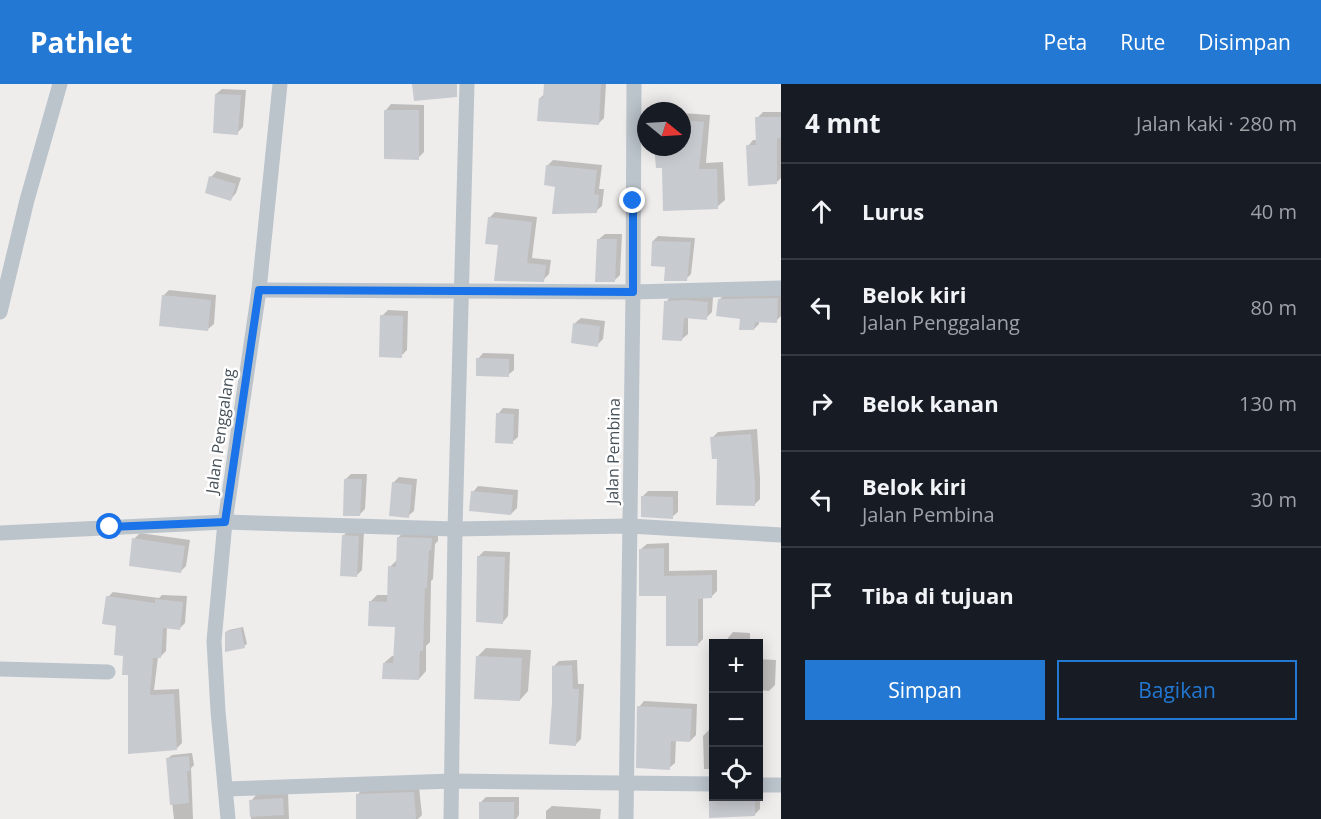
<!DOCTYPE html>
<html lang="id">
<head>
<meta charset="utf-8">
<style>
	:root { --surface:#171b24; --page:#242831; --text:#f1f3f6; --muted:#9ea1a6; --line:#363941; --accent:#2278d3 }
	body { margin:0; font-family:"Open Sans",sans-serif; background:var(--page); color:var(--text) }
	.controls { position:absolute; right:18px; bottom:18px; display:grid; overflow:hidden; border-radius:0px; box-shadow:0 3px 15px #0003 }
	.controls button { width:54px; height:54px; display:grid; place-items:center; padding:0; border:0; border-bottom:2px solid var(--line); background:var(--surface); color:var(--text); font:30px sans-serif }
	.compass { position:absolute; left:637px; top:18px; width:54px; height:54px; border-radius:50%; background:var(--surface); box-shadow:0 3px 15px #0003; rotate:108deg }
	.stop { position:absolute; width:18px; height:18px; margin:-14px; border:4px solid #1a73e8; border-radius:50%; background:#fff }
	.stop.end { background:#1a73e8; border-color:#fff; box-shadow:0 2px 6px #0008 }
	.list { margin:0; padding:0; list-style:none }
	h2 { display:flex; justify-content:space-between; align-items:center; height:78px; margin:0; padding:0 24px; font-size:26px }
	h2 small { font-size:20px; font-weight:400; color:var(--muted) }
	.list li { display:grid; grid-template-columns:39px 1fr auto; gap:18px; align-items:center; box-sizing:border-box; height:96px; padding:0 24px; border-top:2px solid var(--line) }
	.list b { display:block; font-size:22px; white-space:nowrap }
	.list p { margin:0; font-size:20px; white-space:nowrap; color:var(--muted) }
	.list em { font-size:20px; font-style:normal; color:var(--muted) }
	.actions { display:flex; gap:12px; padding:18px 24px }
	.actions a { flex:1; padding:14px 0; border:2px solid var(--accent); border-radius:0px; text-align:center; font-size:21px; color:var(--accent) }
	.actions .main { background:var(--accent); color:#fff }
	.icon { flex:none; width:33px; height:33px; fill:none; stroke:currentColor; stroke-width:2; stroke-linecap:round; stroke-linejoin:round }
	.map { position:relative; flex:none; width:781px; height:735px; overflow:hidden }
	header { display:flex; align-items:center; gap:36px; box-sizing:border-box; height:84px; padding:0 30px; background:var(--accent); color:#fff }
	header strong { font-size:28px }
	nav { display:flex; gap:33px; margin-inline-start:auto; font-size:21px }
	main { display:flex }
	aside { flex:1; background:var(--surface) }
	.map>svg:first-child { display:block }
	.shadow { fill:#0003 }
	.building { fill:#c7cacf }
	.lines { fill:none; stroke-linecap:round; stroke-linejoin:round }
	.minor { stroke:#bbc4cb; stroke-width:15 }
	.route { stroke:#1a73e8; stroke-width:8 }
	.labels { text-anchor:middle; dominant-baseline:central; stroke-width:5; stroke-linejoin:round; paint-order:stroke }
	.street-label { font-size:16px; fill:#465159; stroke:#fff }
</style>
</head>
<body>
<header>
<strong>Pathlet</strong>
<nav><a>Peta</a><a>Rute</a><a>Disimpan</a></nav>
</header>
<main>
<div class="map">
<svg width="781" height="735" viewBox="0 0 781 735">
	<rect width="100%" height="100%" fill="#efecec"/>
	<g class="shadow">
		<path d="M546 0H606L604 34 598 40 540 14 545 10Z"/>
		<path d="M222 5 246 6 243 43 237 49 216 10Z"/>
		<path d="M391 20 424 21V68L418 74 386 26Z"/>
		<path d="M763 28H781V94L776 99 748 62 753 56H757V34Z"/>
		<path d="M682 29 710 31 706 79 723 78 725 116 717 123 663 82 659 63H682Z"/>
		<path d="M553 76 602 81 599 105H604L602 122 596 127 557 101 548 81Z"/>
		<path d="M217 87 241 94 236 109 231 115 211 93Z"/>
		<path d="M495 128 537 133 532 174 551 176 549 190 543 196 499 160 489 134Z"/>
		<path d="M605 150H622L620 191 614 197 599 155Z"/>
		<path d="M658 152 695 154 691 190 686 195 666 181 653 157Z"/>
		<path d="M169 206 216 211 214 240 208 245 163 212Z"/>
		<path d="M781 209V232L776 237 759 236V240L754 245 719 216 724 211Z"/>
		<path d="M671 212 713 213 712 228 706 234 688 233V250L682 255 666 218Z"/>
		<path d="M388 226 408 227 407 266 401 272 382 232Z"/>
		<path d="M581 234 605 237 603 255 597 261 575 239Z"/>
		<path d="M483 269 514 270V286L508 291 478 275Z"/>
		<path d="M503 324 519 325 518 353 512 358 498 330Z"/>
		<path d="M757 345 760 394V415L754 421 718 373 712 354 718 348Z"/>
		<path d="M351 390H367L365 425 359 431 345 396Z"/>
		<path d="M399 393 417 395 414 427 408 432 393 399Z"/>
		<path d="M478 402 518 406 517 424 511 430 473 408Z"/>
		<path d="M648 407H678V428L672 433 643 412Z"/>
		<path d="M349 446 364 447 362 486 356 492 343 452Z"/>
		<path d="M405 446 438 447V457L435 460 433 495 431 497 430 558 426 562V587L419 595 384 579 392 572H395L396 541 370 518 377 511H389L390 483 398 475V454Z"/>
		<path d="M140 449 190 456 186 482 181 487 134 455Z"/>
		<path d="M669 459V487L717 486V507L711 513H703V555L698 560 641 465 647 460Z"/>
		<path d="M484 467 510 468 508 532 503 538 478 473Z"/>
		<path d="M113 508 159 514 162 511 187 512 185 539 180 544 167 543 166 567 160 573H158L154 606 179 605 182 659 176 665 129 590 118 541 108 513Z"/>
		<path d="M243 543 247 560 244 562 226 548 229 546Z"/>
		<path d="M733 548 750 549V560H727L728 554Z"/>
		<path d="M486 564 531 566 528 607 520 616 477 573Z"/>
		<path d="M758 575 776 576 775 601 769 607 758 606Z"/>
		<path d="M577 576 578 600H584L581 655 576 660 553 583 559 577Z"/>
		<path d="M644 617 697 620 696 651 690 657 676 656 675 679 669 684 639 623Z"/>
		<path d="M709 646H714V685H704L703 652Z"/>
		<path d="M192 669 194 681 191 684 193 735H174L167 675 172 671Z"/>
		<path d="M419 703 422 731 418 735H358L357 711 363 705Z"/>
		<path d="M758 708H760V725L755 730 711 716 715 712H758Z"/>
		<path d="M288 709 289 735H251V717L256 711Z"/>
		<path d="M486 713H519V731L516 735H481V718Z"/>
		<path d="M552 722 601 725 600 735H546V727Z"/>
	</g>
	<g class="building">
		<path d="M412 0H457V13L414 17Z"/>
		<path d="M544 0H601L599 41 537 37 539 14H543Z"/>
		<path d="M215 10 241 11 238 51 213 49Z"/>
		<path d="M384 26H419V76L384 75Z"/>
		<path d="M755 33H781V54H777V100L748 102 746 61H756Z"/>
		<path d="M682 36 704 38 699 85H717L718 125 663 127 662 84H656L654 63H682Z"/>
		<path d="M546 81 597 86 594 110 599 111 597 129 552 130 555 103 544 101Z"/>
		<path d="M209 92 236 100 231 117 205 109Z"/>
		<path d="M488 133 532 138 527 179 546 181 544 198 494 197 498 161 485 160Z"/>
		<path d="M597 155H617L615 198H595Z"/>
		<path d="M652 157 691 158 687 197H664L665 183 651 182Z"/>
		<path d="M162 211 211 216 208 247 159 242Z"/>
		<path d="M778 214 777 239 755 238 754 246H739L740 235 716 232 718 215Z"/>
		<path d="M687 216 708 218 707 236 684 234 682 257 662 256 664 217Z"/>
		<path d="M380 231 403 232 402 274 379 273Z"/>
		<path d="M573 239 600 242 598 263 571 259Z"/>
		<path d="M476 274 509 275V293L476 292Z"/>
		<path d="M496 329 514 330 513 360 495 359Z"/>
		<path d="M751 350 755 401V422L716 421 717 375H712L710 353Z"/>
		<path d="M344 395H362L360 432H343Z"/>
		<path d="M392 398 412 401 409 434 389 432Z"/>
		<path d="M471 407 513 411 511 431 469 427Z"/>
		<path d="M641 412 673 413V435L641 433Z"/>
		<path d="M342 451 359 452 357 493 340 492Z"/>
		<path d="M397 453 432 454 431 466H429L427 504H425L423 567H420L419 596 382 595 383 579H393L395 543 368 542 369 517 387 518 388 482 396 483Z"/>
		<path d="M132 454 185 462 181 489 129 482Z"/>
		<path d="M664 464V492L712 491V514L698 515V562H666V512H639V465Z"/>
		<path d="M477 472 505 473 503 540 476 538Z"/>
		<path d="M106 512 155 519V515L183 518 180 546 163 544 161 574H153L150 611 174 610 177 666 128 670V591H122L123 572 114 571 116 542 102 540Z"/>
		<path d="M241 544 245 564 225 568V548Z"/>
		<path d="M476 572 522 574 520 617 474 615Z"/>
		<path d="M572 581 573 605H579L576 662 549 660 552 619V582Z"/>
		<path d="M637 622 692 625 690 658 671 657 670 686 636 684Z"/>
		<path d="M189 672 190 687H187L189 719 170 721 166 674Z"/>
		<path d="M414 708 416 735H356V710Z"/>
		<path d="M755 713V732L709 734V716Z"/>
		<path d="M283 714 284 731 250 733 249 716Z"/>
		<rect x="479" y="718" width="35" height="17"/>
	</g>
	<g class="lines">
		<g class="minor">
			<path d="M259 206 633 208 781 204"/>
			<path d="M0 228 27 116 60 0"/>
			<path d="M0 449 225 438 455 445 630 442 781 451"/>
			<path d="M0 585 108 588"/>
			<path d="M758 701H781"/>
			<path d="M226 705 452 697 714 700"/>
			<path d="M228 735 218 627 214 557 225 438 259 206 280 0"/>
			<path d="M451 735 455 445 467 0"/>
			<path d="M626 735 633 208 634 0"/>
		</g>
	</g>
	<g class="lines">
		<path class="route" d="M110 443 225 438 259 206 633 208V117"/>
	</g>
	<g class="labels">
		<g class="street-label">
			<text transform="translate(220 347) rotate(-82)">Jalan Penggalang</text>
			<text transform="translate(613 367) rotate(-89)">Jalan Pembina</text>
		</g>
	</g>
</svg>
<div class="controls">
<button>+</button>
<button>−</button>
<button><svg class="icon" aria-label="locate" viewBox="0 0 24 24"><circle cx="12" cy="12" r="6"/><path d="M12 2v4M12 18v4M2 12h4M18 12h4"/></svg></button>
</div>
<svg class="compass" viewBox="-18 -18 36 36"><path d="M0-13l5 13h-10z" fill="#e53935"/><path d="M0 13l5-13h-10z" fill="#9ea1a6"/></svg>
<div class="stop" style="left:110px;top:443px"></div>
<div class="stop end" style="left:633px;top:117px"></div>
</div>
<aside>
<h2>4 mnt<small>Jalan kaki · 280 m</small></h2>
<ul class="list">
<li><svg class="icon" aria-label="ahead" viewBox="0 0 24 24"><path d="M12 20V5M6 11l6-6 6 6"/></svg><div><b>Lurus</b></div><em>40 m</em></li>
<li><svg class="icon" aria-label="left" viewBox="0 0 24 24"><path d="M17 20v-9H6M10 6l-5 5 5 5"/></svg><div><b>Belok kiri</b><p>Jalan Penggalang</p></div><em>80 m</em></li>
<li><svg class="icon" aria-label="right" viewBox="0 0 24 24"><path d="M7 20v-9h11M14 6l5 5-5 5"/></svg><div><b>Belok kanan</b></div><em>130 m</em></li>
<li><svg class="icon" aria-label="left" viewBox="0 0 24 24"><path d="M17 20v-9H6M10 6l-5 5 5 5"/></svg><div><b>Belok kiri</b><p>Jalan Pembina</p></div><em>30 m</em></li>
<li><svg class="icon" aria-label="arrive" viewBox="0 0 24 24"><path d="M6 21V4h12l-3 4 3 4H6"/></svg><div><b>Tiba di tujuan</b></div></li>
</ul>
<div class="actions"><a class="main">Simpan</a><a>Bagikan</a></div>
</aside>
</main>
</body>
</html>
